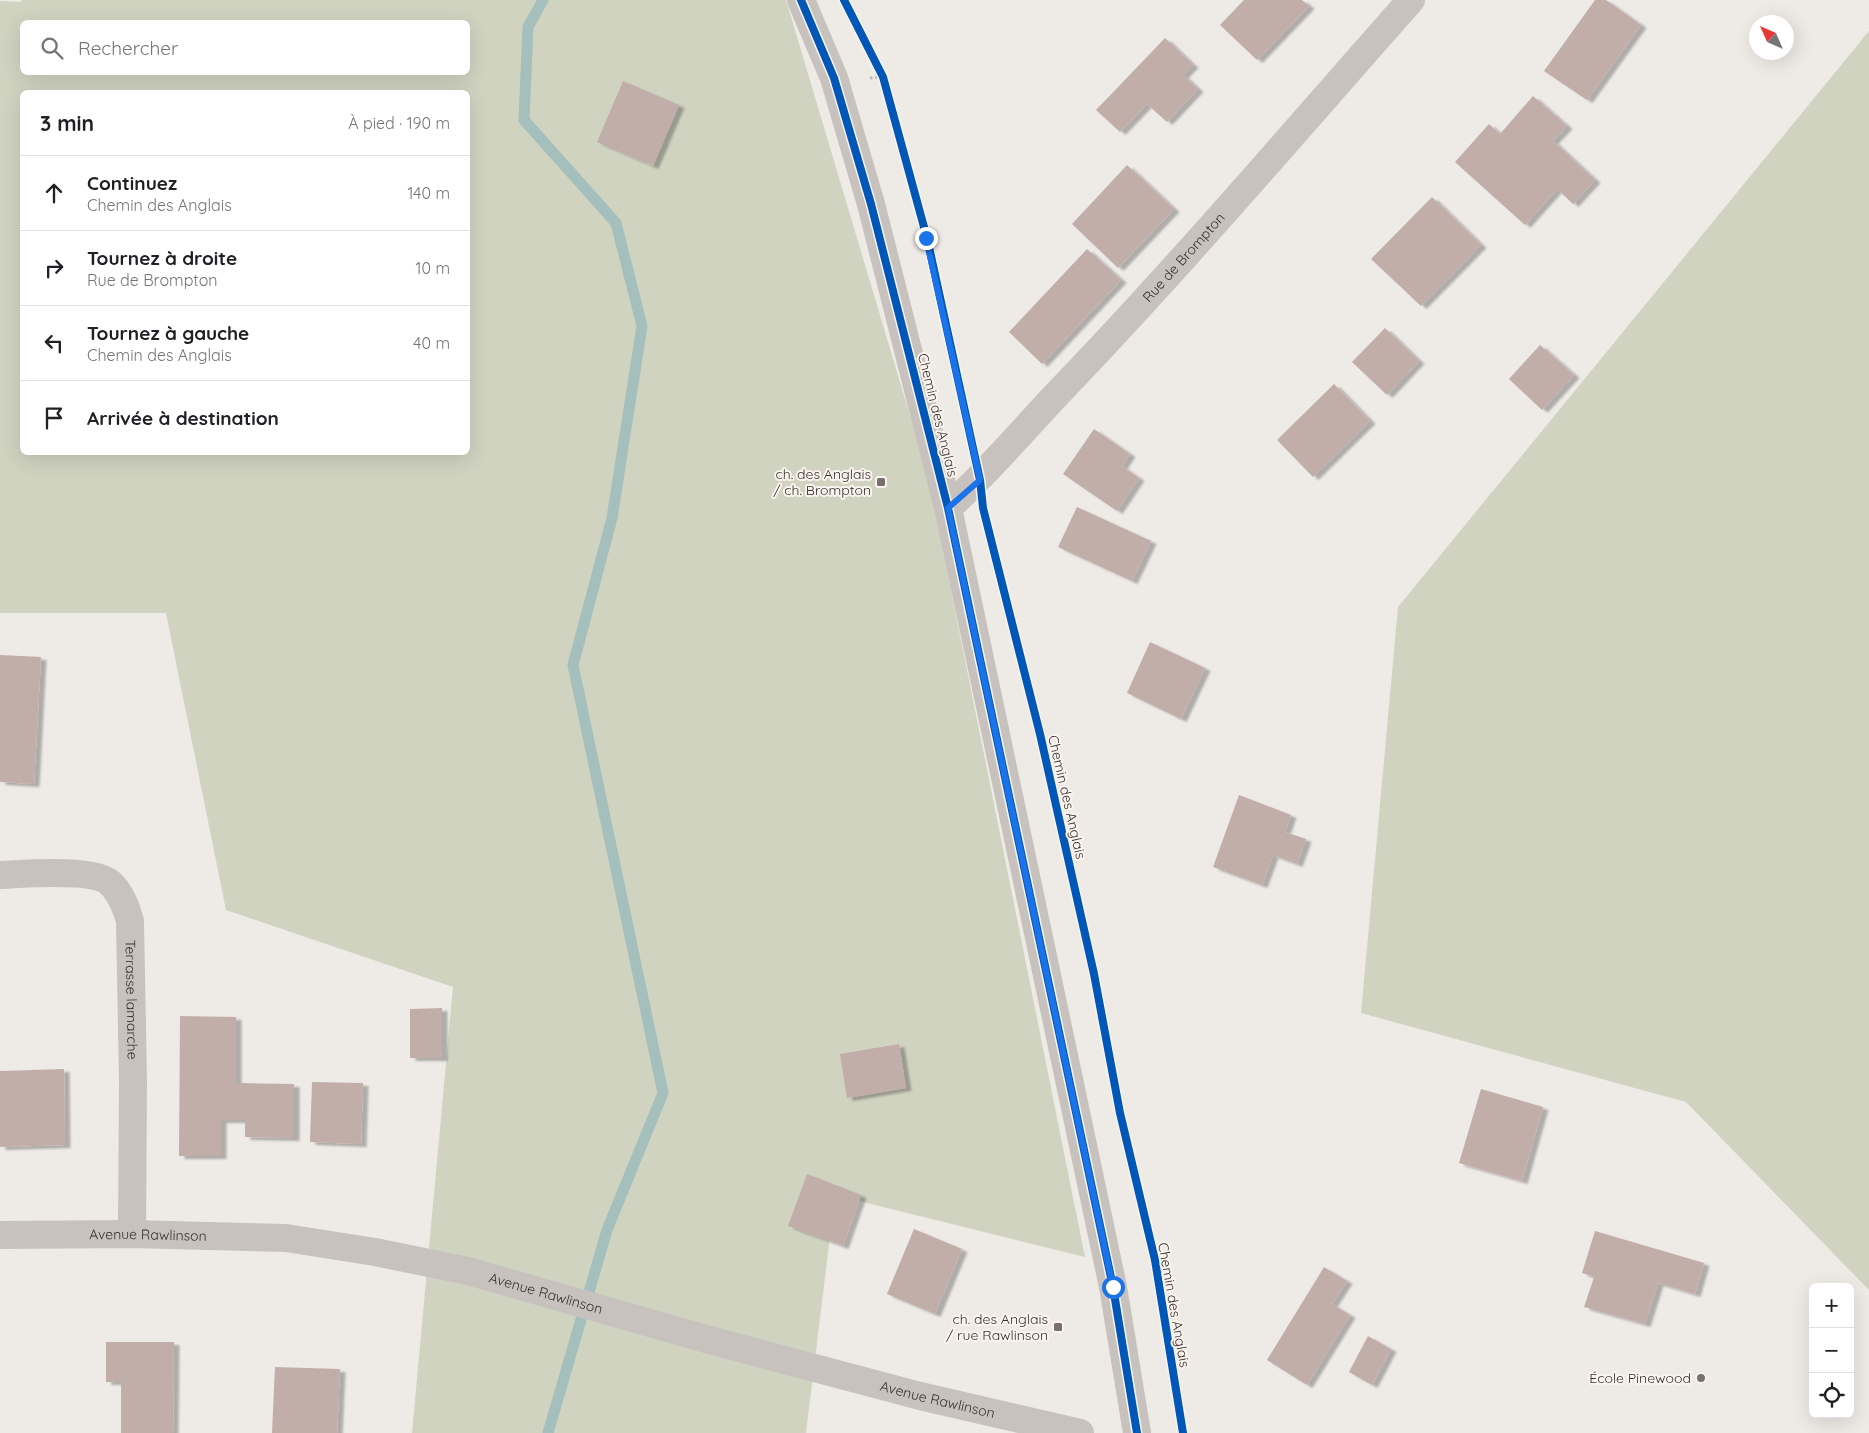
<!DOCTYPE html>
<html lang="fr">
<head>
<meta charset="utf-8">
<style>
	:root { --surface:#fff; --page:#f2f2f2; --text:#202124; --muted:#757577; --line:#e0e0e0 }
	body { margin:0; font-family:Quicksand,sans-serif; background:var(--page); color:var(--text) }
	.controls { position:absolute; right:15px; bottom:15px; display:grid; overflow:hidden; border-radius:8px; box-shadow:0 5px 20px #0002 }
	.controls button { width:45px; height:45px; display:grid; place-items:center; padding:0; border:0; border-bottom:1px solid var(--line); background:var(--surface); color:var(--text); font:25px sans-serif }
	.compass { position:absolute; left:1749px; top:15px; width:45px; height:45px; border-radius:50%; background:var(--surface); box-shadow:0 5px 20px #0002; rotate:315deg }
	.stop { position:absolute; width:15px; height:15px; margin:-11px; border:4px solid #1a73e8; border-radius:50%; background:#fff }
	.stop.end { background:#1a73e8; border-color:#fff; box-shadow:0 1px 5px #0008 }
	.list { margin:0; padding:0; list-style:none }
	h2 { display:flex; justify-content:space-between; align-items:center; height:65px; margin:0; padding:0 20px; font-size:21px }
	h2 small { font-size:16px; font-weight:400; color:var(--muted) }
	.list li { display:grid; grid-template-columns:32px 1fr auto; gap:15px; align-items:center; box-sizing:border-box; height:75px; padding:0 20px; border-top:1px solid var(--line) }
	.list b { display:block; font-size:19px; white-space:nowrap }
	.list p { margin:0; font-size:16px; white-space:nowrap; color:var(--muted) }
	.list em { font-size:16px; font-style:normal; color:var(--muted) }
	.icon { flex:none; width:28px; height:28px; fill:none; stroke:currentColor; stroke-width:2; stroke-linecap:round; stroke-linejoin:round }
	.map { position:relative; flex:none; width:1869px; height:1433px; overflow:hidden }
	.search { position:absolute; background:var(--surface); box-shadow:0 5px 20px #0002; left:20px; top:20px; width:450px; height:55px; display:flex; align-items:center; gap:12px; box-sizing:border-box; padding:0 18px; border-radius:8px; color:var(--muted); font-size:19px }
	.panel { position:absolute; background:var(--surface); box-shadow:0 5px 20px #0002; left:20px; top:90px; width:450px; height:365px; border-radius:8px }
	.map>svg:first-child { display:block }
	.green { fill:#d1d3c1; fill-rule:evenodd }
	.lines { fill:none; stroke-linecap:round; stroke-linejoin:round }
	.stream { stroke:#a4bfbc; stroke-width:11 }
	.building { fill:#c1aea9; filter:url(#shadow) }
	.path { stroke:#c1bab7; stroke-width:3; stroke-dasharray:2.5 2.5; stroke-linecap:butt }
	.minor { stroke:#c8c2bf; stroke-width:28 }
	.tertiary { stroke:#c8c2bf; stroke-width:28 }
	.cycleway-casing { stroke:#faf4ef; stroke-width:11 }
	.cycleway { stroke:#0057b8; stroke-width:8 }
	.route { stroke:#1a73e8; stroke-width:6 }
	.poi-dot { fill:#79706d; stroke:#faf4ef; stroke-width:2 }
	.labels { text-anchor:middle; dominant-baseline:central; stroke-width:4; stroke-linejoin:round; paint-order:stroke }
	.street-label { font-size:14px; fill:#3a2f2c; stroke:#faf4ef }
	.poi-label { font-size:14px; fill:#3a2f2c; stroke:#faf4ef; text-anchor:end }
</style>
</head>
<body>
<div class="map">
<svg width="1869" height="1433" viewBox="0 0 1869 1433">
	<defs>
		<filter id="shadow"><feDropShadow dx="5.5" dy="3" stdDeviation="1" flood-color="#0004"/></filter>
	</defs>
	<rect width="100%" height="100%" fill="#eeeae6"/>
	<g class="green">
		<path d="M22 0H786L928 476 1085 1257 835 1195 806 1433H412L453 987 226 910 166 613H0V1L20 2ZM22 22H468V72H22ZM22 92H468V452H22Z"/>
		<path d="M1869 31V1290L1686 1102 1361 1013 1398 607Z"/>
	</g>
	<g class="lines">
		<path class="stream" d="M543 0 528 27 524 120 616 223 642 326 612 518 573 665 663 1093 607 1230 548 1433"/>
	</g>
	<g class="building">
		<path d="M1244 0H1302L1309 6 1257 60 1220 25Z"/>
		<path d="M1595 0H1606L1641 25 1587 100 1544 71Z"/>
		<path d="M1165 38 1193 65 1183 75 1198 89 1167 122 1147 104 1120 132 1096 110Z"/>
		<path d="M623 81 679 105 653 166 597 142Z"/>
		<path d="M1533 96 1567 126 1553 141 1595 180 1573 204 1557 189 1525 225 1455 162 1489 124 1500 134Z"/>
		<path d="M1127 165 1174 209 1118 268 1072 224Z"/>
		<path d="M1432 197 1481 245 1421 306 1371 259Z"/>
		<path d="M1087 249 1121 280 1042 364 1009 332Z"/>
		<path d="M1385 328 1419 361 1387 395 1352 362Z"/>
		<path d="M1540 345 1574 375 1542 410 1509 379Z"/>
		<path d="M1334 384 1370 421 1313 477 1277 440Z"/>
		<path d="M1094 429 1130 454 1122 466 1139 478 1117 511 1063 474Z"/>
		<path d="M1077 507 1151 541 1132 581 1058 547Z"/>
		<path d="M1150 642 1205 668 1181 719 1127 693Z"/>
		<path d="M0 655 41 657 34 784 0 782Z"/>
		<path d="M1239 795 1291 815 1285 832 1306 839 1297 864 1273 855 1262 885 1213 867Z"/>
		<path d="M442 1008V1058H410V1009Z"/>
		<path d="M180 1016 236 1017V1083L294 1084V1138L245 1137V1120H221V1156H179Z"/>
		<path d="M899 1044 906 1088 847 1098 840 1054Z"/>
		<path d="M64 1069 65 1145 0 1147V1071Z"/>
		<path d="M312 1082 363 1083 361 1144 310 1142Z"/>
		<path d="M1481 1089 1543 1107 1522 1181 1459 1163Z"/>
		<path d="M807 1174 861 1195 843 1246 788 1226Z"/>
		<path d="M914 1229 962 1249 935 1314 887 1294Z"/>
		<path d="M1595 1231 1704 1263 1695 1294 1658 1283 1645 1324 1584 1307 1594 1277 1582 1273Z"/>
		<path d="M1324 1267 1347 1281 1332 1304 1350 1315 1307 1385 1267 1360Z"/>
		<path d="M1368 1336 1391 1349 1372 1385 1349 1372Z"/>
		<path d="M106 1342H174L173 1433H121V1382H106Z"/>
		<path d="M275 1367 340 1369 337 1433H272Z"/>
	</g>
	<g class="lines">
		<path class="path" d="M870 78 883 77"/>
		<g class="minor">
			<path id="s1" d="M948 508C988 472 1023 430 1060 391 1181 265 1295 131 1411 0"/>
			<path id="s2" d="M0 875C24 874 94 868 110 883 121 893 126 907 130 921L133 1081 132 1234"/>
			<path id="s3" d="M0 1235 132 1234 286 1238 375 1252 468 1271 706 1339 920 1396 1080 1433"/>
		</g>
		<path class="tertiary" d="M801 0 834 78 871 204 948 508 1113 1287 1137 1433"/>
		<defs>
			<g id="cycleway">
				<path d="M801 0 834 78 871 204 948 508 1113 1287 1137 1433"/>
				<path d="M844 0 883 77 927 238 980 480 983 508 1040 734 1094 974 1120 1113 1155 1260 1183 1433"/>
			</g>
		</defs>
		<use href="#cycleway" class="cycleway-casing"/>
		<use href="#cycleway" class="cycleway"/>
	</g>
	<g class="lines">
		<path class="route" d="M926 238 980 480 948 508 1113 1287"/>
	</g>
	<g class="poi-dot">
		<rect x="876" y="477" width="10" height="10" rx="2.5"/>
		<rect x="1053" y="1322" width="10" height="10" rx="2.5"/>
		<circle cx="1701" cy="1378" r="5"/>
	</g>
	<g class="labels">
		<g class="street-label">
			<text stroke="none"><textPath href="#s1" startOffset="344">Rue de Brompton</textPath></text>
			<text transform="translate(938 415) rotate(76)">Chemin des Anglais</text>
			<text transform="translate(1067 797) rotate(77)">Chemin des Anglais</text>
			<text stroke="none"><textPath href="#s2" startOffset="234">Terrasse lamarche</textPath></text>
			<text stroke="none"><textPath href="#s3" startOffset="148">Avenue Rawlinson</textPath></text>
			<text stroke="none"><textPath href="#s3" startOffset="552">Avenue Rawlinson</textPath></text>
			<text transform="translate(1174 1305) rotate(80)">Chemin des Anglais</text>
			<text stroke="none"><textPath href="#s3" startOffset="958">Avenue Rawlinson</textPath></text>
		</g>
		<g class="poi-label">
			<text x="871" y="474">ch. des Anglais<tspan x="871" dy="16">/ ch. Brompton</tspan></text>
			<text x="1048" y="1319">ch. des Anglais<tspan x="1048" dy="16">/ rue Rawlinson</tspan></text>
			<text x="1691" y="1378">École Pinewood</text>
		</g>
	</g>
</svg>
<div class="controls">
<button>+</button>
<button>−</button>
<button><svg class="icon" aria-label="locate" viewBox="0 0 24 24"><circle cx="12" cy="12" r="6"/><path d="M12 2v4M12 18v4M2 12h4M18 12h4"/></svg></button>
</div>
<svg class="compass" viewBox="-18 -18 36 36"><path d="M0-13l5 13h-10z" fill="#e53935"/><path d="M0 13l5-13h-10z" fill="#757577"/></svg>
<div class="stop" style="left:1113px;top:1287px"></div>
<div class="stop end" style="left:926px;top:238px"></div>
<div class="search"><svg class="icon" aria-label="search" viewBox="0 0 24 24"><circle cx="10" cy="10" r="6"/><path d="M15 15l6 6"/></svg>Rechercher</div>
<section class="panel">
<h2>3 min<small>À pied · 190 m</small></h2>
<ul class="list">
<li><svg class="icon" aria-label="ahead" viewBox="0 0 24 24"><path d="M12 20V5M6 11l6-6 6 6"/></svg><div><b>Continuez</b><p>Chemin des Anglais</p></div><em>140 m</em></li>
<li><svg class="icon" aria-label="right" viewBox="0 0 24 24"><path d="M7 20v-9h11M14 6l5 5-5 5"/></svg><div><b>Tournez à droite</b><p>Rue de Brompton</p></div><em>10 m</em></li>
<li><svg class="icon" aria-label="left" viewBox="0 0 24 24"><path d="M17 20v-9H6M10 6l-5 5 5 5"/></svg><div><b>Tournez à gauche</b><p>Chemin des Anglais</p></div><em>40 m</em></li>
<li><svg class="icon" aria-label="arrive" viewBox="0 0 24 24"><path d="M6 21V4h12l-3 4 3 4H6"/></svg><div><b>Arrivée à destination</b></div></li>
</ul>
</section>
</div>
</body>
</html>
